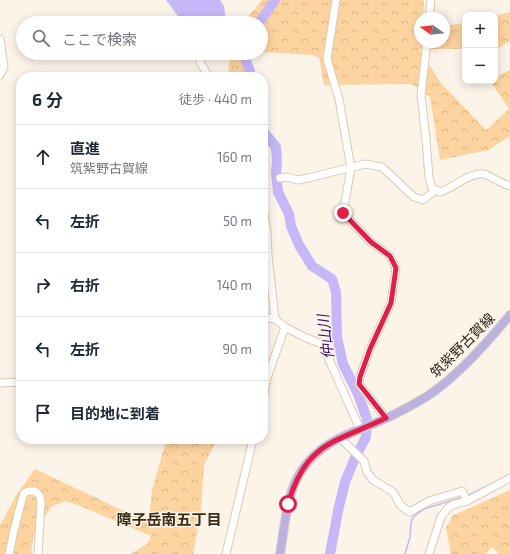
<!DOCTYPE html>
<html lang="ja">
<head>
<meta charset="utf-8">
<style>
	:root { --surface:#fff; --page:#f6f6f7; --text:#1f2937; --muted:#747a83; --line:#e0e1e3 }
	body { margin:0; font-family:"Exo 2","Noto Sans JP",sans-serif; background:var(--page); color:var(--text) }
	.controls { position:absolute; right:12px; top:12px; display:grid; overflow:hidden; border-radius:8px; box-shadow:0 2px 10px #0003 }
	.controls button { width:36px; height:36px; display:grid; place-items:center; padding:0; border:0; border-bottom:1px solid var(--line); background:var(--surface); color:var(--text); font:20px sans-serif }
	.compass { position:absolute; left:414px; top:12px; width:36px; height:36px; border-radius:50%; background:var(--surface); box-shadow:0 2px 10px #0003; rotate:284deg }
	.stop { position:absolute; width:12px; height:12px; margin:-9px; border:3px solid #e11d48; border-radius:50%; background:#fff }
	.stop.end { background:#e11d48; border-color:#fff; box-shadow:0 1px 4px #0008 }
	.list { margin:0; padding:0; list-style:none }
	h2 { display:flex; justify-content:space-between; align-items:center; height:52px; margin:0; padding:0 16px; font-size:17px }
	h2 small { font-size:13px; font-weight:400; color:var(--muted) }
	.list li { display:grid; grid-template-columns:26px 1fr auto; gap:12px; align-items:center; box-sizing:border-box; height:64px; padding:0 16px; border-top:1px solid var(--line) }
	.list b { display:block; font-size:15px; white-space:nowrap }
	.list p { margin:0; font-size:13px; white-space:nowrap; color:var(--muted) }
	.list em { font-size:13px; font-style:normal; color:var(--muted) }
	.icon { flex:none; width:22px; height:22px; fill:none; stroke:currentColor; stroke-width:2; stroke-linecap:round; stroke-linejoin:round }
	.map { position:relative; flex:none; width:510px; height:554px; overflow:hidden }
	.search { position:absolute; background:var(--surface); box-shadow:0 2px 10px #0003; left:16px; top:16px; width:252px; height:44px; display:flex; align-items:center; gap:10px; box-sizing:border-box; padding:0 14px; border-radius:22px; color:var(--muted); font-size:15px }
	.panel { position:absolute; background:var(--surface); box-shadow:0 2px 10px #0003; left:16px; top:72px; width:252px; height:372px; border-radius:16px }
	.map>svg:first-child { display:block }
	.forest { fill:url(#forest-crowns) }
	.water { fill:#c6b7f9 }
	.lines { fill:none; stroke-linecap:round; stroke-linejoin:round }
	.stream { stroke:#c6b7f9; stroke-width:1.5 }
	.river { stroke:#c6b7f9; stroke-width:10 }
	.minor-casing { stroke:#decab0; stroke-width:9 }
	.major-casing { stroke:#d5d3d1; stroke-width:10 }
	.minor { stroke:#fff; stroke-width:7 }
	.major { stroke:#bdb2dd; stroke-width:8 }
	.route { stroke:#e11d48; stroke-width:5 }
	.labels { text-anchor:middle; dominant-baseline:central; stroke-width:3; stroke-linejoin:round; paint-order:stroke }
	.street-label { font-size:14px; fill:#2c251b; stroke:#fcf4e9 }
	.water-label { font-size:15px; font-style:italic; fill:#38106f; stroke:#fcf4e9 }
	.neighbourhood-label { font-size:15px; font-weight:bold; fill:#3b2b15; stroke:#fcf4e9 }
</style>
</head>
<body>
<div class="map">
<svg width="510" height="554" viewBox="0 0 510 554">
	<defs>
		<pattern id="forest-crowns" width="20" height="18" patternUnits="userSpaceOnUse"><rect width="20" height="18" fill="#fdd49f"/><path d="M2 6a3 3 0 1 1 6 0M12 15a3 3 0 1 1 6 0" fill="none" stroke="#d9b688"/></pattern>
	</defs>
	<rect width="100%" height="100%" fill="#fcf4e9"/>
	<g class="forest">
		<path d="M262 0H424L423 18H420V42H444V26L465 23V49H419L441 83 486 130 509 109 490 81H495V77L510 70V136L488 150 440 160 430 97 412 84 324 85 319 58 312 55 261 52V23H243Z"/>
		<path d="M510 12V41L495 50V16Z"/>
		<path d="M232 53H253L243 77H228L229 64Z"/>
		<path d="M169 439H217L204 465 201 510 193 554H131L147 544 151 536 78 505 65 501 51 507 34 533 31 554H0V525L17 494 35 469 130 514 149 519 152 490 165 444Z"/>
		<path d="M510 490V554H499L492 547 486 554H451L446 528 453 515 468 509Z"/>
	</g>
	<path class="water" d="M166 0H220L224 6 226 23H183Z"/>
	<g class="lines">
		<g class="stream">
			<path d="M467 496 485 487"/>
			<path d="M405 554 410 537 411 523 413 517 424 509 463 497"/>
		</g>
		<g class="river">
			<path d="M259 23 275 0"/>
			<path d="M245 53C244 62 251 68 251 77"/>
			<path d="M263 131 276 147 277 161 276 174 278 192 289 214 291 226 299 245 312 266 332 279 336 292 337 337 343 364 358 394 367 419 366 437 355 458 345 482 338 511 330 554"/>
		</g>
		<defs>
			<g id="minor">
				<path d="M336 0 327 59 339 99 351 168 343 213 371 242 390 256 396 268 391 303 370 349 360 377 359 384 386 418"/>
				<path d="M429 18 431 0"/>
				<path d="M0 39 4 67 0 75"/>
				<path d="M427 42 421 95 426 139 429 178 432 188 440 192C453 188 472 171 484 174 492 177 500 183 510 186"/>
				<path d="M200 62 209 77"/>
				<path d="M280 178 287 177 298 180 308 178 365 164 382 167 414 197 423 200 436 190"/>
				<path d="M263 208 267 231 268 256 275 319"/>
				<path d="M263 317 275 319 285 327 304 337 322 344 360 429"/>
				<path d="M0 383 21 382"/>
				<path d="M263 398 267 378 285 327"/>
				<path d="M340 438 364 461 367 472 373 480 393 492 401 506 410 512 429 501 462 491 467 501"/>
				<path d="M9 554C13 533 18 513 24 493L29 491H35L40 496 41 502 38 554"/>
				<path d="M226 554 253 439"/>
				<path d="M429 554 441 517 448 508 452 505 467 501 510 478"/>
			</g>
			<path id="major" d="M280 554C285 526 286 493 302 470 321 441 350 434 380 421 396 414 411 406 426 397 456 378 487 343 510 315"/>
		</defs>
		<use href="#minor" class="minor-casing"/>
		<use href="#major" class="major-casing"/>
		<use href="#minor" class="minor"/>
		<use href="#major" class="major"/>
	</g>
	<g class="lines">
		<path class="route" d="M288 504C306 442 334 443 386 418L359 384 360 377 370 349 391 303 396 268 390 256 371 242 343 213"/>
	</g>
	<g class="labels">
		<g class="street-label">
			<text transform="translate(462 345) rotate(-45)">筑紫野古賀線</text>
		</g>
		<g class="water-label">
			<text transform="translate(325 337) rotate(-97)">仲山川</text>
		</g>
		<g class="neighbourhood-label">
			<text x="169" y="519">障子岳南五丁目</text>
		</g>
	</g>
</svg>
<div class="controls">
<button>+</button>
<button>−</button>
</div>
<svg class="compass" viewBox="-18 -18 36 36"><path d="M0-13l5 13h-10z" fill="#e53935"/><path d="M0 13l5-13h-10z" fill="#747a83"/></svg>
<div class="stop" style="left:288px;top:504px"></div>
<div class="stop end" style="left:343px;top:213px"></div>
<div class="search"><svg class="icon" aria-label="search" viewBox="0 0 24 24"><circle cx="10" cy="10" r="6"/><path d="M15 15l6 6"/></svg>ここで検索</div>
<section class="panel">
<h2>6 分<small>徒歩 · 440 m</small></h2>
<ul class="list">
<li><svg class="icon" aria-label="ahead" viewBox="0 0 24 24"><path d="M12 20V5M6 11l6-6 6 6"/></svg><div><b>直進</b><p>筑紫野古賀線</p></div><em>160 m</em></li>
<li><svg class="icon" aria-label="left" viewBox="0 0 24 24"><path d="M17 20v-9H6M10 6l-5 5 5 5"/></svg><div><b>左折</b></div><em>50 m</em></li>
<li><svg class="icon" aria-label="right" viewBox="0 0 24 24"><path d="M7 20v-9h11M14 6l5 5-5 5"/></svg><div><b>右折</b></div><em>140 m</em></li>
<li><svg class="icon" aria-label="left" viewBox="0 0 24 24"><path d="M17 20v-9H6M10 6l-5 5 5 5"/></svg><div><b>左折</b></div><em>90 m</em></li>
<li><svg class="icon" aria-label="arrive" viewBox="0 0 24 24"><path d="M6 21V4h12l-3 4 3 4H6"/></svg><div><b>目的地に到着</b></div></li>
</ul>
</section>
</div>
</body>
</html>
